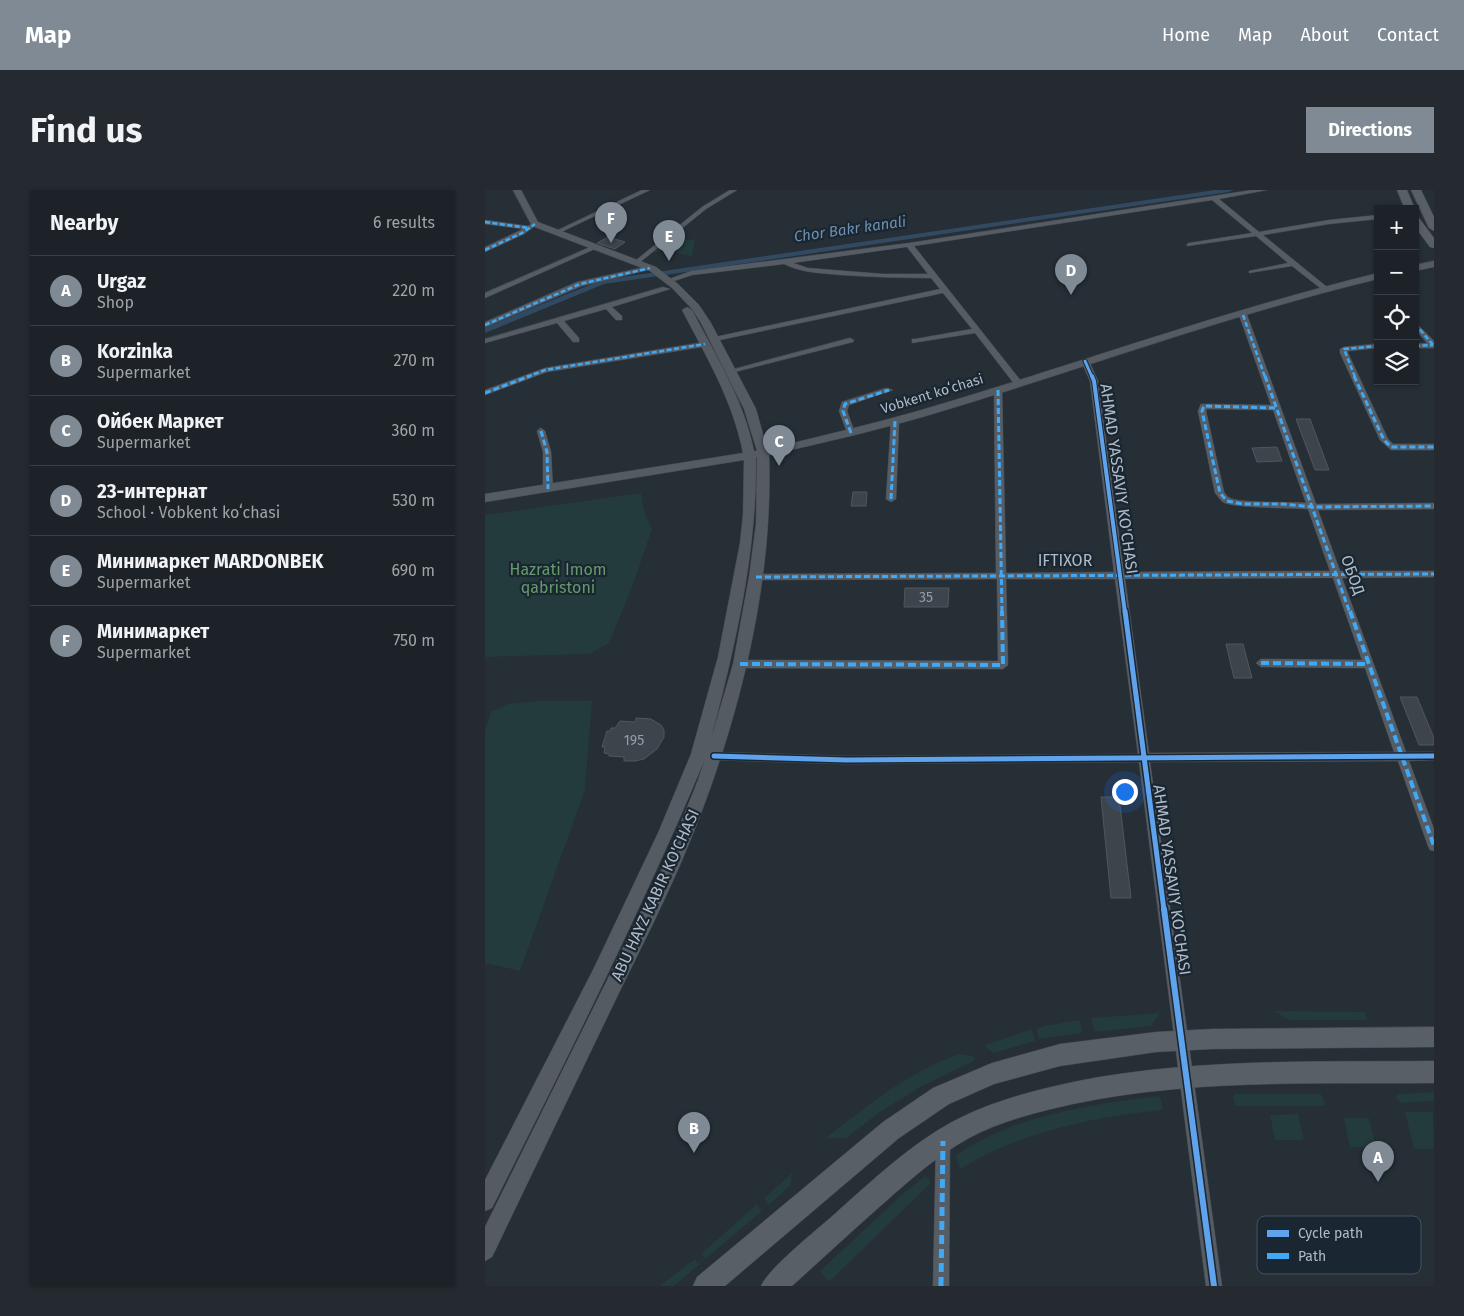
<!DOCTYPE html>
<html lang="en">
<head>
<meta charset="utf-8">
<style>
	:root { --surface:#1c2228; --page:#252a30; --text:#f1f3f6; --muted:#a0a4a8; --line:#3a3f45; --accent:#7f8a95 }
	body { margin:0; font-family:"Fira Sans",sans-serif; background:var(--page); color:var(--text) }
	.controls { position:absolute; right:15px; top:15px; display:grid; overflow:hidden; border-radius:0px; box-shadow:0 1px 4px #0004 }
	.controls button { width:45px; height:45px; display:grid; place-items:center; padding:0; border:0; border-bottom:1px solid var(--line); background:var(--surface); color:var(--text); font:25px sans-serif }
	.you { position:absolute; left:639px; top:601px; width:18px; height:18px; margin:-12px; border:4px solid #fff; border-radius:50%; background:#1a73e8; box-shadow:0 0 0 8px #1a73e833 }
	.badge { display:grid; place-items:center; width:32px; height:32px; border-radius:50%; background:var(--accent); color:#fff; font-size:16px; font-weight:700 }
	.pin { position:absolute; translate:-50% -41px; filter:drop-shadow(0 1px 2px #0008) }
	.pin::after { content:''; position:absolute; top:26px; width:18px; height:15px; background:inherit; clip-path:polygon(0 0,100% 0,50% 100%) }
	.list { margin:0; padding:0; list-style:none }
	h2 { display:flex; justify-content:space-between; align-items:center; height:65px; margin:0; padding:0 20px; font-size:21px }
	h2 small { font-size:16px; font-weight:400; color:var(--muted) }
	.list li { display:grid; grid-template-columns:32px 1fr auto; gap:15px; align-items:center; box-sizing:border-box; height:70px; padding:0 20px; border-top:1px solid var(--line) }
	.list b { display:block; font-size:19px; white-space:nowrap }
	.list p { margin:0; font-size:16px; white-space:nowrap; color:var(--muted) }
	.list em { font-size:16px; font-style:normal; color:var(--muted) }
	.icon { flex:none; width:28px; height:28px; fill:none; stroke:currentColor; stroke-width:2; stroke-linecap:round; stroke-linejoin:round }
	.map { position:relative; flex:none; width:949px; height:1096px; overflow:hidden; border-radius:0px }
	header { display:flex; align-items:center; gap:30px; box-sizing:border-box; height:70px; padding:0 25px; background:var(--accent); color:#fff }
	header strong { font-size:24px }
	nav { display:flex; gap:28px; margin-inline-start:auto; font-size:18px }
	.intro { display:flex; align-items:center; justify-content:space-between; box-sizing:border-box; height:120px; padding:0 30px }
	h1 { margin:0; font-size:35px }
	.button { padding:12px 22px; border-radius:0px; background:var(--accent); color:#fff; font-size:18px; font-weight:700 }
	main { display:flex; gap:30px; padding:0 30px }
	aside { flex:1; background:var(--surface); border-radius:0px; box-shadow:0 1px 4px #0004 }
	.map>svg:first-child { display:block }
	.green { fill:#233b3c }
	.lines { fill:none; stroke-linecap:round; stroke-linejoin:round }
	.canal { fill:#324a61; fill-rule:evenodd }
	.building { fill:#3e444c; stroke:#4e565e }
	.minor-casing { stroke:#43484e; stroke-width:1 }
	.secondary-casing { stroke:#43484e; stroke-width:1 }
	.primary-casing { stroke:#414950; stroke-width:1 }
	.minor { fill:#565c64; fill-rule:evenodd }
	.secondary { fill:#555b62; fill-rule:evenodd }
	.primary { fill:#595f66; fill-rule:evenodd }
	.quiet-far3 { stroke:#3fa9f5; stroke-width:2.5; stroke-dasharray:5 2.5; stroke-linecap:butt }
	.quiet-far2 { stroke:#3fa9f5; stroke-width:3; stroke-dasharray:6 3; stroke-linecap:butt }
	.quiet-far1 { stroke:#3fa9f5; stroke-width:4; stroke-dasharray:8 4; stroke-linecap:butt }
	.quiet { stroke:#3fa9f5; stroke-width:5; stroke-dasharray:9 5; stroke-linecap:butt }
	.cycleway-far3-casing { stroke:#1a2631; stroke-width:5 }
	.cycleway-far2-casing { stroke:#1a2631; stroke-width:6 }
	.cycleway-far1-casing { stroke:#1a2631; stroke-width:8 }
	.cycleway-casing { stroke:#1a2631; stroke-width:9 }
	.cycleway-far3 { stroke:#60a3ed; stroke-width:3 }
	.cycleway-far2 { stroke:#60a3ed; stroke-width:4 }
	.cycleway-far1 { stroke:#60a3ed; stroke-width:5 }
	.cycleway { stroke:#60a3ed; stroke-width:6 }
	.labels { text-anchor:middle; dominant-baseline:central; stroke-width:4.5; stroke-linejoin:round; paint-order:stroke }
	.far-street-label { font-size:14px; fill:#afbbc8; stroke:#1a2631 }
	.number-label { font-size:14px; fill:#939da9 }
	.far-water-label { font-size:15px; font-style:italic; fill:#6e90ae; stroke:#1a2631 }
	.street-label { font-size:16px; fill:#afbbc8; stroke:#1a2631 }
	.park-label { font-size:16px; fill:#659b6b; stroke:#1a2631 }
	.key { fill:#1a2631; stroke:#47535e; stroke-width:1 }
	.key-label { font-size:14px; fill:#afbbc8 }
</style>
</head>
<body>
<header>
<strong>Map</strong>
<nav><a>Home</a><a>Map</a><a>About</a><a>Contact</a></nav>
</header>
<div class="intro"><h1>Find us</h1><a class="button">Directions</a></div>
<main>
<aside>
<h2>Nearby<small>6 results</small></h2>
<ul class="list">
<li><span class="badge">A</span><div><b>Urgaz</b><p>Shop</p></div><em>220 m</em></li>
<li><span class="badge">B</span><div><b>Korzinka</b><p>Supermarket</p></div><em>270 m</em></li>
<li><span class="badge">C</span><div><b>Ойбек Маркет</b><p>Supermarket</p></div><em>360 m</em></li>
<li><span class="badge">D</span><div><b>23-интернат</b><p>School · Vobkent koʻchasi</p></div><em>530 m</em></li>
<li><span class="badge">E</span><div><b>Минимаркет MARDONBEK</b><p>Supermarket</p></div><em>690 m</em></li>
<li><span class="badge">F</span><div><b>Минимаркет</b><p>Supermarket</p></div><em>750 m</em></li>
</ul>
</aside>
<div class="map">
<svg width="949" height="1096" viewBox="0 0 949 1096">
	<rect width="100%" height="100%" fill="#262e36"/>
	<g class="green">
		<path d="M185 49 210 50 207 66 192 63V61L167 62Z"/>
		<path d="M156 303 159 321 167 339 148 395 124 453 104 464 0 467V325Z"/>
		<path d="M54 511H107L100 600 35 781 0 773V541L6 522 23 514Z"/>
		<path d="M789 821 880 822 882 830H804Z"/>
		<path d="M675 823 666 836 609 842 606 828Z"/>
		<path d="M595 830 597 843 554 849 551 839 559 836Z"/>
		<path d="M547 839 550 851 509 863 504 860 500 855Z"/>
		<path d="M475 864 487 866 490 868 489 871 437 896 395 922 361 948H341C382 916 425 880 475 864Z"/>
		<path d="M949 902V911L915 913 911 907 914 904Z"/>
		<path d="M749 904H836L840 914 838 916H751L748 909Z"/>
		<path d="M675 906 678 920C608 927 536 942 475 979L470 966C528 925 606 914 675 906Z"/>
		<path d="M920 922H948L949 959H929Z"/>
		<path d="M813 924 819 950H790L785 925Z"/>
		<path d="M859 928H884L891 957H865Z"/>
		<path d="M307 983 306 995 284 1015 279 1008Z"/>
		<path d="M440 986 446 991 445 994 344 1092 335 1081 421 1001Z"/>
		<path d="M272 1014 277 1021 189 1096H174L210 1069 213 1074 220 1069 217 1063Z"/>
	</g>
	<g class="lines">
		<path class="canal" d="M730 0H748L744 2 119 94 0 143V137L117 90Z"/>
	</g>
	<g class="building">
		<path d="M123 47 140 52 130 59 112 53Z"/>
		<path d="M811 229H825L844 280H830Z"/>
		<path d="M792 257 797 271 772 272 767 258Z"/>
		<path d="M368 302H382L381 316H366Z"/>
		<path d="M420 398H464L463 417H419Z"/>
		<path d="M741 454H758L767 488H749Z"/>
		<path d="M915 507H932L949 548V555H934Z"/>
		<path d="M151 528 166 529 176 535 179 540V547L172 559 159 569 150 571H139V567L124 566V564L119 563 120 557H117L122 541H125L126 538H130L135 531 150 532Z"/>
		<path d="M616 607H634L646 708H626Z"/>
	</g>
	<g class="lines">
		<defs>
			<g id="minor">
				<path d="M157 0H165L74 43 69 42Z"/>
				<path d="M245 0H252L221 19 154 73H150V71L217 17Z"/>
				<path d="M767 0H782L734 9 774 42 844 30 893 25V29L844 34 778 45 842 97V101H839L807 76 764 83V81L803 73 771 46 702 56V54L704 53 767 43 727 10 429 56 536 191 537 193 533 195H530L490 143 427 153V149H430L487 139 458 103 230 151 226 149 230 147 455 99 446 88C416 88 386 87 356 85 336 83 317 83 299 74L207 85 183 93 179 91 206 81 424 53ZM422 57 443 84H398L323 78 308 73Z"/>
				<path d="M0 30 43 36 50 32 53 34 39 44 0 62V57L38 39 0 34Z"/>
				<path d="M110 55 112 56V58L0 108V103Z"/>
				<path d="M165 76 169 78 167 79 97 96 0 137V132L92 92Z"/>
				<path d="M178 97 185 99 127 117 137 126V130H131L121 119 79 131 94 148V152H88L72 133 0 153V149Z"/>
				<path d="M755 123 762 125 831 314 949 313V319L833 320 855 381H949V387L857 388 921 562H949V570L924 571 949 639V661L945 660 943 656 913 571 665 572 737 1096H721L654 572 362 574 229 570 225 569 223 566 225 563 229 562 362 566 653 564 630 389H521L523 475 518 479 255 478 250 474 255 470 513 471 512 389 271 390 266 387 271 384 511 383 509 200 513 198 517 200 521 383 629 382 605 191 596 171 600 169 604 171 613 191 639 382 845 381 823 319C808 318 746 318 738 312 735 310 733 306 730 303L713 221 716 214H719L786 215 754 125ZM722 219 788 220 821 313C808 312 752 313 745 308 742 307 741 304 739 302L721 221ZM848 388 877 470 776 469 771 473 776 477 880 478 909 562 664 563 640 389Z"/>
				<path d="M930 132 949 151V158H930V154L942 153 930 139Z"/>
				<path d="M365 148 369 150 368 152 246 183 242 181Z"/>
				<path d="M220 152 224 154 223 156 62 182 0 205V200L60 178Z"/>
				<path d="M893 154V158L863 161V163L903 249 908 254H949V260H906L895 250 855 163V159L859 157Z"/>
				<path d="M401 198 408 200 364 215 362 221 370 243 369 245H363L354 221 357 212Z"/>
				<path d="M410 228 414 231 411 309 406 312 401 309 406 231Z"/>
				<path d="M56 238 60 241 66 262 68 299 63 302 58 299V262L52 241Z"/>
				<path d="M458 944 463 946 465 951 464 1096H448L451 951 453 946Z"/>
			</g>
			<g id="secondary">
				<path d="M28 0H36L53 32 171 77 193 94 214 115 226 133 271 219 282 259C333 247 383 235 433 221 586 176 737 121 893 83V89C740 126 592 181 441 226 389 241 337 253 284 265 289 402 249 550 195 675 175 721 152 766 130 811 89 896 48 982 7 1067L0 1071V1037L179 675 213 590 220 569C156 722 81 870 7 1018L0 1021V990L109 778 173 643 206 564 233 467 255 353 258 325 259 270 0 312V304L258 263C248 211 221 166 197 120L202 117 207 120C231 166 259 210 269 261H272L259 219 216 133 207 119 187 98 165 81 47 36ZM272 267 271 334 264 387 248 474 226 549C250 456 272 364 271 268Z"/>
				<path d="M949 71V77L930 81V75Z"/>
			</g>
			<g id="primary">
				<path d="M912 0H922L930 19H920Z"/>
				<path d="M926 0H936L949 27V41L944 38Z"/>
				<path d="M930 27 934 28 949 48V58L945 57 930 37Z"/>
				<path d="M949 837V857L727 859 671 862 575 876 509 894 464 914 414 948 240 1096H208L212 1087 398 932 448 898 507 873 575 854 671 842 727 839Z"/>
				<path d="M949 871V893C828 894 706 889 588 914 552 922 516 931 484 948 453 965 426 989 400 1012 368 1040 338 1068 307 1096H276C285 1076 336 1037 354 1020 389 989 425 955 467 932 504 912 547 901 588 892 707 868 829 872 949 871Z"/>
			</g>
		</defs>
		<use href="#minor" class="minor-casing"/>
		<use href="#secondary" class="secondary-casing"/>
		<use href="#primary" class="primary-casing"/>
		<use href="#minor" class="minor"/>
		<use href="#secondary" class="secondary"/>
		<use href="#primary" class="primary"/>
		<g class="quiet-far3">
			<path d="M0 32 44 38"/>
			<path d="M0 60 37 43 50 34"/>
			<path d="M891 86 893 88"/>
			<path d="M758 125 780 187"/>
			<path d="M930 134 949 156"/>
			<path d="M0 135 95 94 165 78"/>
			<path d="M930 156 948 155"/>
			<path d="M42 187 60 180 220 154"/>
			<path d="M870 187 859 159 893 156"/>
		</g>
		<g class="quiet-far2">
			<path d="M780 186 865 423"/>
			<path d="M869 186 899 250 906 257H949"/>
			<path d="M513 200 517 423"/>
			<path d="M0 203 45 186"/>
			<path d="M790 218 719 216 717 221 735 303 742 311 758 314H798L828 317 949 316"/>
			<path d="M56 241 62 262 63 299"/>
			<path d="M366 243 358 221 360 214 404 200"/>
			<path d="M406 309 410 231"/>
			<path d="M271 387 949 384"/>
		</g>
		<g class="quiet-far1">
			<path d="M865 421 949 656"/>
			<path d="M776 473 884 474"/>
			<path d="M255 474 518 475 517 421"/>
		</g>
		<path class="quiet" d="M456 1096 458 951"/>
		<defs>
			<path id="cycleway-far3" d="M600 171 607 187"/>
			<path id="cycleway-far2" d="M607 186 609 191 640 423"/>
			<g id="cycleway-far1">
				<path d="M640 421 679 720"/>
				<path d="M229 566 362 570 949 566"/>
			</g>
			<path id="cycleway" d="M679 719 729 1096"/>
		</defs>
		<use href="#cycleway-far3" class="cycleway-far3-casing"/>
		<use href="#cycleway-far2" class="cycleway-far2-casing"/>
		<use href="#cycleway-far1" class="cycleway-far1-casing"/>
		<use href="#cycleway" class="cycleway-casing"/>
		<use href="#cycleway-far3" class="cycleway-far3"/>
		<use href="#cycleway-far2" class="cycleway-far2"/>
		<use href="#cycleway-far1" class="cycleway-far1"/>
		<use href="#cycleway" class="cycleway"/>
	</g>
	<g class="labels">
		<g class="far-street-label">
			<text transform="translate(447 204) rotate(-17)">Vobkent koʻchasi</text>
		</g>
		<g class="number-label">
			<text x="441" y="407">35</text>
			<text x="149" y="550">195</text>
		</g>
		<g class="far-water-label">
			<text transform="translate(365 39) rotate(-8)">Chor Bakr kanali</text>
		</g>
		<g class="street-label">
			<text transform="translate(634 289) rotate(82)">AHMAD YASSAVIY KO'CHASI</text>
			<text x="580" y="370">IFTIXOR</text>
			<text transform="translate(868 385) rotate(70)">ОБОД</text>
			<text transform="translate(687 690) rotate(82)">AHMAD YASSAVIY KO'CHASI</text>
			<text transform="translate(170 705) rotate(-65)">ABU HAYZ KABIR KO'CHASI</text>
		</g>
		<g class="park-label">
			<text x="73" y="379">Hazrati Imom<tspan x="73" dy="18">qabristoni</tspan></text>
		</g>
	</g>
	<rect x="772" y="1026" width="164" height="58" rx="8" class="key"/>
	<rect x="782" y="1040" width="22" height="7" fill="#60a3ed"/>
	<rect x="782" y="1063" width="22" height="6" fill="#3fa9f5"/>
	<g class="key-label">
		<text x="813" y="1048">Cycle path</text>
		<text x="813" y="1071">Path</text>
	</g>
</svg>
<div class="controls">
<button>+</button>
<button>−</button>
<button><svg class="icon" aria-label="locate" viewBox="0 0 24 24"><circle cx="12" cy="12" r="6"/><path d="M12 2v4M12 18v4M2 12h4M18 12h4"/></svg></button>
<button><svg class="icon" aria-label="layers" viewBox="0 0 24 24"><path d="M12 4l9 5-9 5-9-5zM3 14l9 5 9-5"/></svg></button>
</div>
<div class="you"></div>
<div class="pin badge" style="left:893px;top:992px">A</div>
<div class="pin badge" style="left:209px;top:963px">B</div>
<div class="pin badge" style="left:294px;top:276px">C</div>
<div class="pin badge" style="left:586px;top:105px">D</div>
<div class="pin badge" style="left:184px;top:71px">E</div>
<div class="pin badge" style="left:126px;top:53px">F</div>
</div>
</main>
</body>
</html>
